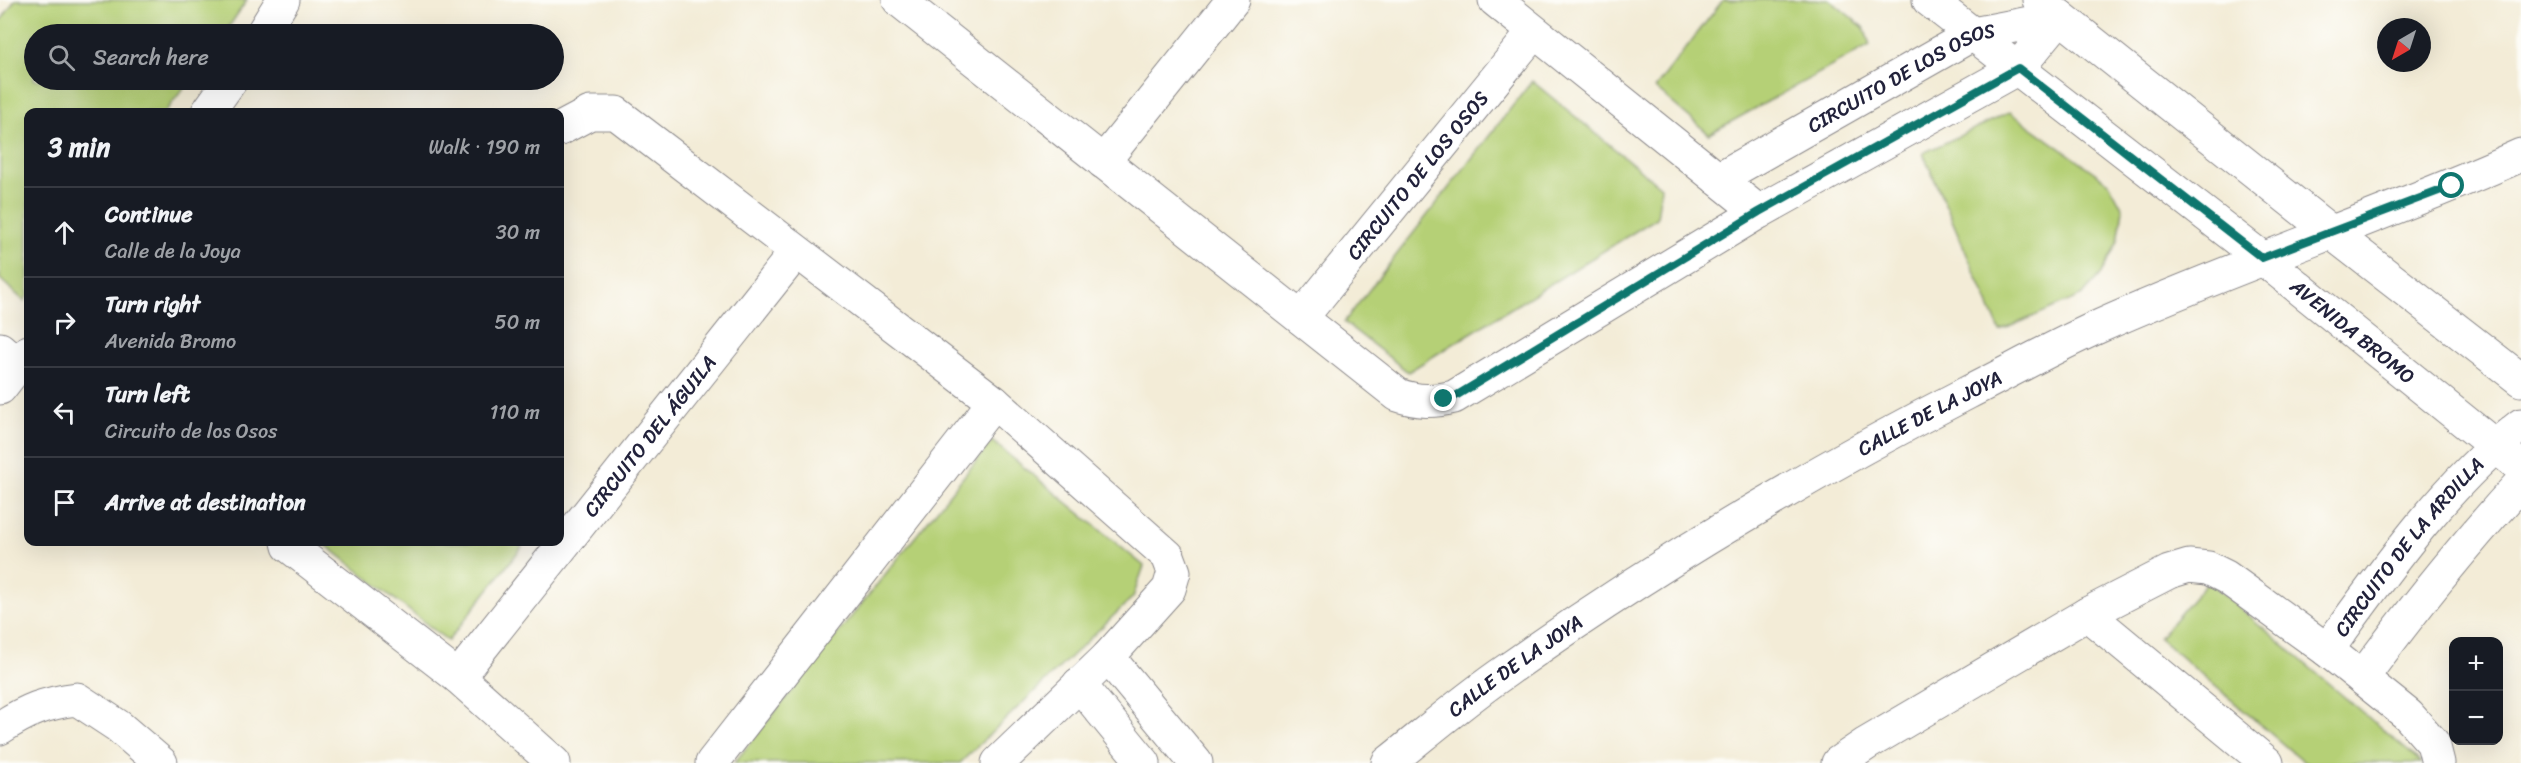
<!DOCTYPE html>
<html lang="en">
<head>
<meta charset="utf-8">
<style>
	:root { --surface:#171b24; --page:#20242c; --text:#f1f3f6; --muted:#9ea1a6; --line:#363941 }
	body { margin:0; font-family:Sriracha,sans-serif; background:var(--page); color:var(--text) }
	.controls { position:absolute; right:18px; bottom:18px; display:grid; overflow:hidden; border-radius:12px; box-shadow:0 6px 24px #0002 }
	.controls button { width:54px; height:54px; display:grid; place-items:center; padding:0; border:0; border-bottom:2px solid var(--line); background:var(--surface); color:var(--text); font:30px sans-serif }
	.compass { position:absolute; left:2377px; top:18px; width:54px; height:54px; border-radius:50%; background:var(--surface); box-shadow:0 6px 24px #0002; rotate:219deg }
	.stop { position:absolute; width:18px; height:18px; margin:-14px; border:4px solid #0f766e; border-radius:50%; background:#fff }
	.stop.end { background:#0f766e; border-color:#fff; box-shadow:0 2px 6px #0008 }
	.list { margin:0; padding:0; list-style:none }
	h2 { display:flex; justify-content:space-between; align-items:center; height:78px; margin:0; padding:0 24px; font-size:26px }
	h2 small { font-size:20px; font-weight:400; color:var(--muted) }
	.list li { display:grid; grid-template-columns:39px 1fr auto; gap:18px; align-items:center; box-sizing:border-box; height:90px; padding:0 24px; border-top:2px solid var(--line) }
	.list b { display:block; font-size:22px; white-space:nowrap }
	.list p { margin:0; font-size:20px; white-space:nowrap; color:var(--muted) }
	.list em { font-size:20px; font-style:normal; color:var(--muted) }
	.icon { flex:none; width:33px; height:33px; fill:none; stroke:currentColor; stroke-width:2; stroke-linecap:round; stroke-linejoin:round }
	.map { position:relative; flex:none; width:2521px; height:763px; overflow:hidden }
	.search { position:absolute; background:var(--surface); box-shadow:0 6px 24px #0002; left:24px; top:24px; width:540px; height:66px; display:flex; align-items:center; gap:15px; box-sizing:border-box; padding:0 21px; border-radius:33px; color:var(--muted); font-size:22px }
	.panel { position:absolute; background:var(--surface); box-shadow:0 6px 24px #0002; left:24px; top:108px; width:540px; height:438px; border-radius:12px }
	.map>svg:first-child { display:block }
	.green { fill:#b5d076; stroke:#6c7958; stroke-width:1.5 }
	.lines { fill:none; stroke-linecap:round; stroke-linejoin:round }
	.minor-casing { stroke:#8a8789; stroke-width:35 }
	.major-casing { stroke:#8a8789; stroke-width:35 }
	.minor { stroke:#fff; stroke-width:33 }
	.major { stroke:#fff; stroke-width:33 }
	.route { stroke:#0f766e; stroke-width:8 }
	.labels { text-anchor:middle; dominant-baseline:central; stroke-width:5; stroke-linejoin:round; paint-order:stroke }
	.street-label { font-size:20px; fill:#22223b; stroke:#fdfcf7 }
</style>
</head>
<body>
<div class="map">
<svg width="2521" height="763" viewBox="0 0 2521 763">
	<rect width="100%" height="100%" fill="#fdfcf7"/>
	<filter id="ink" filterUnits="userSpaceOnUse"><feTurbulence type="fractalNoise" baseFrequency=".0167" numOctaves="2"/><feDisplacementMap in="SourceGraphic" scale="12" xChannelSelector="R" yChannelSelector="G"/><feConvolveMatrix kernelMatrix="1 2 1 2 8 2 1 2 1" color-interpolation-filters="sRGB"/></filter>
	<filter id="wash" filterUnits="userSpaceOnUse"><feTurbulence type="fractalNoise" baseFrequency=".008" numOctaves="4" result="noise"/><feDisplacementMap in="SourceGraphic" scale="24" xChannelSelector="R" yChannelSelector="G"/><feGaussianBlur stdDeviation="1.35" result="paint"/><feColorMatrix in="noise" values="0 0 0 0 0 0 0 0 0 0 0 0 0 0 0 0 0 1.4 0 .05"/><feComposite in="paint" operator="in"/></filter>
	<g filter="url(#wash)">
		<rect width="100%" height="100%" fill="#f3ecd7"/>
		<g class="green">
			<path d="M15 0H247L224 34H34V80H190L165 112H28V295L24 301 0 279V22Z"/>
			<path d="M1723 0H1830L1864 28 1870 45 1709 134 1655 88Z"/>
			<path d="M1532 81 1661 187 1657 218 1408 372 1344 322Z"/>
			<path d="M2010 112 2109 183 2123 209 2118 241 2102 272 2083 295 2000 331 1923 153Z"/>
			<path d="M992 441 1144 566 1133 597 960 763H734Z"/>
			<path d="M322 542H516L522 547 448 641Z"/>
			<path d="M2208 581 2422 763H2305L2159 638Z"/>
		</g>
	</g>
	<g filter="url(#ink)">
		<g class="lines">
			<defs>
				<g id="minor">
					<path d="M899 0 1398 395C1418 402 1434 402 1454 397L1759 212 2018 68 2060 17"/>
					<path d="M1495 0 1759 212"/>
					<path d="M560 129 590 113H616L994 402 1168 556 1174 572 1169 589 1108 657 998 763"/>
					<path d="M1103 162 1233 0"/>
					<path id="s1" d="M1718 179 1973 34 2060 17"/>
					<path id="s2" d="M1301 318 1534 32"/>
					<path d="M0 349 18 365"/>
					<path d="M288 542 289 546 458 677 554 763"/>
					<path d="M2087 614 2267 763"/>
					<path id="s3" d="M2327 650C2383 573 2446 483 2521 425"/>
					<path d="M1108 657 1196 763"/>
					<path id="s4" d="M458 677 796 252"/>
					<path d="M2362 678C2412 610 2464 545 2521 483"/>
					<path d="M1079 684 1144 763"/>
					<path d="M0 728C27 710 46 703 77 699L118 726 161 763"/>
					<path d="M712 763 994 402"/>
					<path id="s5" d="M1388 763C1427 732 1465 699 1506 671 1652 567 1807 475 1967 393 2011 371 2055 346 2100 326 2238 264 2383 217 2521 155"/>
					<path d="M1838 763 1866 744 2087 614 2169 572 2189 566 2208 568 2226 577 2327 650 2408 715 2433 743 2438 763"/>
				</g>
				<g id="major">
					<path id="s6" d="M1929 0 2262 258 2521 467"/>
					<path d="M2039 0 2332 233 2521 380"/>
					<path d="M262 34 283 0"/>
					<path d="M208 112 231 80"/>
					<path d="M0 388 28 352"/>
				</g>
			</defs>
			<use href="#minor" class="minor-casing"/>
			<use href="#major" class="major-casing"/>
			<use href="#minor" class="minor"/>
			<use href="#major" class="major"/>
		</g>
	</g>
	<g class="lines" filter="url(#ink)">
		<path class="route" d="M1444 399 1454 397 1759 212 2018 68 2262 258 2452 186"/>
	</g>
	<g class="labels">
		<g class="street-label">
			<text stroke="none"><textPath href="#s1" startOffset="210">CIRCUITO DE LOS OSOS</textPath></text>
			<text stroke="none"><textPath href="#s2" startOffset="184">CIRCUITO DE LOS OSOS</textPath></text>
			<text stroke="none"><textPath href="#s6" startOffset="538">AVENIDA BROMO</textPath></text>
			<text stroke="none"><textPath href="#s5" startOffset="646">CALLE DE LA JOYA</textPath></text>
			<text stroke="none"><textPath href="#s4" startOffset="308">CIRCUITO DEL ÁGUILA</textPath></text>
			<text stroke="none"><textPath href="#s3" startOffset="132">CIRCUITO DE LA ARDILLA</textPath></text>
			<text stroke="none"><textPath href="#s5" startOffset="160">CALLE DE LA JOYA</textPath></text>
		</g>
	</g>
</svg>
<div class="controls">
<button>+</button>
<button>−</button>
</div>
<svg class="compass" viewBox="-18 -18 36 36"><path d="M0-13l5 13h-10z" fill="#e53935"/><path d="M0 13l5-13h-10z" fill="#9ea1a6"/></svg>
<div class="stop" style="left:2452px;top:186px"></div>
<div class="stop end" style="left:1444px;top:399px"></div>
<div class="search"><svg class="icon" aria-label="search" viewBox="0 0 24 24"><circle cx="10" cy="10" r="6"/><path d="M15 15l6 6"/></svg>Search here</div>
<section class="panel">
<h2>3 min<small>Walk · 190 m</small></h2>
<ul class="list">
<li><svg class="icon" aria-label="ahead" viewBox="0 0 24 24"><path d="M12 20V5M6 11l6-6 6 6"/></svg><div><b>Continue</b><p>Calle de la Joya</p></div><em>30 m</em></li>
<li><svg class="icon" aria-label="right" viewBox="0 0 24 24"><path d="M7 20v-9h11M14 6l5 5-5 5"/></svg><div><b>Turn right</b><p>Avenida Bromo</p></div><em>50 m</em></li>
<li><svg class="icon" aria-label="left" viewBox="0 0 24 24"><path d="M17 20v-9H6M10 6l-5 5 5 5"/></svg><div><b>Turn left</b><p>Circuito de los Osos</p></div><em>110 m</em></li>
<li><svg class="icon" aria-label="arrive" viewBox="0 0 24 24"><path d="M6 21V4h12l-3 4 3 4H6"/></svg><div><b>Arrive at destination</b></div></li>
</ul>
</section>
</div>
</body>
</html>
